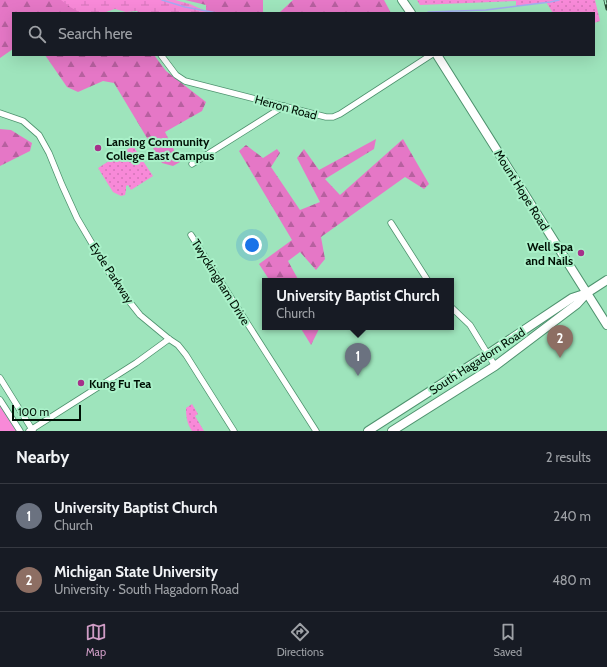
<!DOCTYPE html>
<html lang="en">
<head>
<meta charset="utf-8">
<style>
	:root { --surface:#171b24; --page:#242831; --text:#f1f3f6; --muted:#9ea1a6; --line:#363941; --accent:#cf9cc5 }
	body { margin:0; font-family:Cabin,sans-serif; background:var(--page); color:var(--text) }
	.scale { position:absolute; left:12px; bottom:10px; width:69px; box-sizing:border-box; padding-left:4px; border:2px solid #001105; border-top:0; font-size:11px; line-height:14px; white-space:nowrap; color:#001105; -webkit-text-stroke:3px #aaf1c9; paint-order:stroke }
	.you { position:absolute; left:252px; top:245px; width:14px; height:14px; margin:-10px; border:3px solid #fff; border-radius:50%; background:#1a73e8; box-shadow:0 0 0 6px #1a73e833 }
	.badge { display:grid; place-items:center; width:26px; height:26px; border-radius:50%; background:var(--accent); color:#fff; font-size:13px; font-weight:700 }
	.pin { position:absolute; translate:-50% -33px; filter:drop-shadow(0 1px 2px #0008) }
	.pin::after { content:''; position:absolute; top:21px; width:14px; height:12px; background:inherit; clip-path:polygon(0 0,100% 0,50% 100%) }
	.popup { position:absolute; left:262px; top:278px; width:192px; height:52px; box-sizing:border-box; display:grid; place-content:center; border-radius:0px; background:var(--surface); filter:drop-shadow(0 1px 3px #0005); font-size:13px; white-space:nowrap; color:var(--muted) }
	.popup b { font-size:15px; color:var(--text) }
	.popup::after { content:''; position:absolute; left:50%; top:100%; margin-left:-8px; border:8px solid transparent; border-top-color:var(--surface) }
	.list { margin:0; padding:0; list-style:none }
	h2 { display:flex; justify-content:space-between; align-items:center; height:52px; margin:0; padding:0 16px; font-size:17px }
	h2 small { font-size:13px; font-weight:400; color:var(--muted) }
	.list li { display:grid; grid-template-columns:26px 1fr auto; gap:12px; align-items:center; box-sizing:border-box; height:64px; padding:0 16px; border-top:1px solid var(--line) }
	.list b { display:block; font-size:15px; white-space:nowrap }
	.list p { margin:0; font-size:13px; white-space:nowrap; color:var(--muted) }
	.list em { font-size:13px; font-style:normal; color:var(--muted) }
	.icon { flex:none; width:22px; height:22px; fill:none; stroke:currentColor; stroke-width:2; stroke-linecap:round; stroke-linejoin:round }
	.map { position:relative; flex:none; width:607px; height:431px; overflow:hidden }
	.search { position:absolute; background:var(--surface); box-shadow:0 4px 16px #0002; left:12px; right:12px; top:12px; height:44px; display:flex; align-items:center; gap:10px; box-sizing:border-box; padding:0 14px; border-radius:0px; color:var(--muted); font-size:15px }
	.sheet { height:180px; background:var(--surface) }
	nav { display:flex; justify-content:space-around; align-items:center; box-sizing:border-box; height:56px; border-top:1px solid var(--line); background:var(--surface); font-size:11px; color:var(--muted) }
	nav a { display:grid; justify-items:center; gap:2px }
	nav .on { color:var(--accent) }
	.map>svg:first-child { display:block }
	.grass { fill:url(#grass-dots) }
	.forest { fill:url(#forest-firs) }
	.wetland { fill:url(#wetland-marsh) }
	.garden { fill:#f889d8 }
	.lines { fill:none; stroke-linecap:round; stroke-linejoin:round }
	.stream { stroke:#a4abf0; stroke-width:1.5 }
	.street-casing { stroke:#4e926e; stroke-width:7 }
	.secondary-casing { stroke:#4e926e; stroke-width:10 }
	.street { stroke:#fff; stroke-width:5.5 }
	.secondary { stroke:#fff; stroke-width:8 }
	.rail-casing { stroke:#254230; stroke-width:3 }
	.rail { stroke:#aaf1c9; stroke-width:1.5; stroke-dasharray:4.5; stroke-linecap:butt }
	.poi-dot { fill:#a6318a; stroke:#aaf1c9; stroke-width:1.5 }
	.labels { text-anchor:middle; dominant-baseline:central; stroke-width:4; stroke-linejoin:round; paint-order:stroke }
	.street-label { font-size:12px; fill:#001105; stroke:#aaf1c9 }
	.poi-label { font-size:12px; font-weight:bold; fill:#001105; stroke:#aaf1c9; text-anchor:start }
</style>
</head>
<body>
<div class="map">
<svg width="607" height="431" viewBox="0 0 607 431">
	<defs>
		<pattern id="grass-dots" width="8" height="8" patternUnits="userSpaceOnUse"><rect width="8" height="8" fill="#f889d8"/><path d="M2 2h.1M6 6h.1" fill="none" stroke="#d375b8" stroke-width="1.8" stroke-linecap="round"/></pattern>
		<pattern id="forest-firs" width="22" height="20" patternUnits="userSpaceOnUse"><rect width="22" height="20" fill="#e577c6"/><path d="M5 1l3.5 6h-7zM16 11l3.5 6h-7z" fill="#b7609f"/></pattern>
		<pattern id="wetland-marsh" width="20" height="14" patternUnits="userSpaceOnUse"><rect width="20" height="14" fill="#f889d8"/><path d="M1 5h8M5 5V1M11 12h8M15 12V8" fill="none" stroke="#d375b8"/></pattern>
	</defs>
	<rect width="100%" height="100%" fill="#9ee4bc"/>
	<g class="grass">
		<path d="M417 0H595L600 21 594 23V13H553L546 2 516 6V1L420 5Z"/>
		<path d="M133 146 153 176 131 190 128 185 126 186V190L125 195 121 196 113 192 98 168Z"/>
		<path d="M192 404 198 414 195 416 204 431H192C187 424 186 416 186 408Z"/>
	</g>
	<g class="forest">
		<path d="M0 0H78L94 13H13V49L0 58Z"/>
		<path d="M185 0H263V13H206V5Z"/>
		<path d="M293 0H384L391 13H279Z"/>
		<path d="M45 55H154L166 71 206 102 202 111 165 132 180 162 173 166 162 163 114 83 103 81 78 92 67 87Z"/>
		<path d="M0 129 11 130 32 143 30 151 0 166Z"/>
		<path d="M376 139 374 149 325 179 340 195 403 139 429 184 424 189 405 177 321 237 325 259 316 270 300 252 288 261 299 281H270L259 264 292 240 239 151 246 145 263 158 277 149 280 153 271 167 300 210 320 202 297 158 304 149 319 170Z"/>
		<path d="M300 327H320L311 345Z"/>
	</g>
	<path class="wetland" d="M61 0H175L190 4 210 13H139L137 11 126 12 115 9 103 13H81L70 7Z"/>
	<path class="garden" d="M0 405 17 431H0Z"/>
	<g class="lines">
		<g class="stream">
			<path d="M162 0 185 7 217 13"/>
			<path d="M428 12 486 10 550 2 559 0"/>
		</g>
		<defs>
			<g id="street">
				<path d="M161 55 176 75 185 81 326 117H333L340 114 431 55"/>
				<path d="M0 113 23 121 39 135 49 153 62 185 77 218 117 286 140 315 169 339 178 345 186 355 234 431"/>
				<path d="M192 164 284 106"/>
				<path d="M391 223 428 281"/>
				<path d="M191 235 316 431"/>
				<path d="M451 307 470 325 495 366"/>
				<path d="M0 378 33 431"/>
				<path d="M0 400 20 431"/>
				<path d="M29 431 136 363 169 339"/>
			</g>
			<g id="secondary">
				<path d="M402 0 411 13"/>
				<path d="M437 55 607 325"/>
				<path d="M368 431 488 354 572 298 584 294"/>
				<path d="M392 431 495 366 577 304 587 293 607 280"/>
			</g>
		</defs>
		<use href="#street" class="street-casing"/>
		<use href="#secondary" class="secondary-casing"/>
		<use href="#street" class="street"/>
		<use href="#secondary" class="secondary"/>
		<defs>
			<path id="rail" d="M605 0 607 9"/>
		</defs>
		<use href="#rail" class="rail-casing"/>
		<use href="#rail" class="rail"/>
	</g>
	<g class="poi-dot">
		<circle cx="98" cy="148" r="4"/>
		<circle cx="581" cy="253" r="4"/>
		<circle cx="81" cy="383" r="4"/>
	</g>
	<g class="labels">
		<g class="street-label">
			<text transform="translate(286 107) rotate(15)">Herron Road</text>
			<text transform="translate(522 190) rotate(58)">Mount Hope Road</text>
			<text transform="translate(112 273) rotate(57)">Eyde Parkway</text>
			<text transform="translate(221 282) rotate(58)">Twyckingham Drive</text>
			<text transform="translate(477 361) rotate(-33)">South Hagadorn Road</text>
		</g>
		<g class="poi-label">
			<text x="106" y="141">Lansing Community<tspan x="106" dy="14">College East Campus</tspan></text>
			<text x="573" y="246" text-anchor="end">Well Spa<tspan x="573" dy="14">and Nails</tspan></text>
			<text x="89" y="383">Kung Fu Tea</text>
		</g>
	</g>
</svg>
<div class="scale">100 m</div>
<div class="you"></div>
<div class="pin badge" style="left:358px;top:376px;background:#6b7280">1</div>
<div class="popup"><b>University Baptist Church</b>Church</div>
<div class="pin badge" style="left:560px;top:358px;background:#8d6e63">2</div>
<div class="search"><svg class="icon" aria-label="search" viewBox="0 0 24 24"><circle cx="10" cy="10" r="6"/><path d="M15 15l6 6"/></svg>Search here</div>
</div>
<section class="sheet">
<h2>Nearby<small>2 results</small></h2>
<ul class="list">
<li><span class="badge" style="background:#6b7280">1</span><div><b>University Baptist Church</b><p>Church</p></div><em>240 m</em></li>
<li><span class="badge" style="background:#8d6e63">2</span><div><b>Michigan State University</b><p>University · South Hagadorn Road</p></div><em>480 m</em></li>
</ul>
</section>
<nav>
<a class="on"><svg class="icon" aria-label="map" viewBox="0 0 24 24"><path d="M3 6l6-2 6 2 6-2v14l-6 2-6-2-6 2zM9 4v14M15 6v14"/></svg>Map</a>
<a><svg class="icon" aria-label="directions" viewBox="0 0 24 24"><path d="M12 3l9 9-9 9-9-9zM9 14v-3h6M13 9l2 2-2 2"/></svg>Directions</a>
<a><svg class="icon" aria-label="saved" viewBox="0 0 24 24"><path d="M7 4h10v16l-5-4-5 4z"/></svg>Saved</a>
</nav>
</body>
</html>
